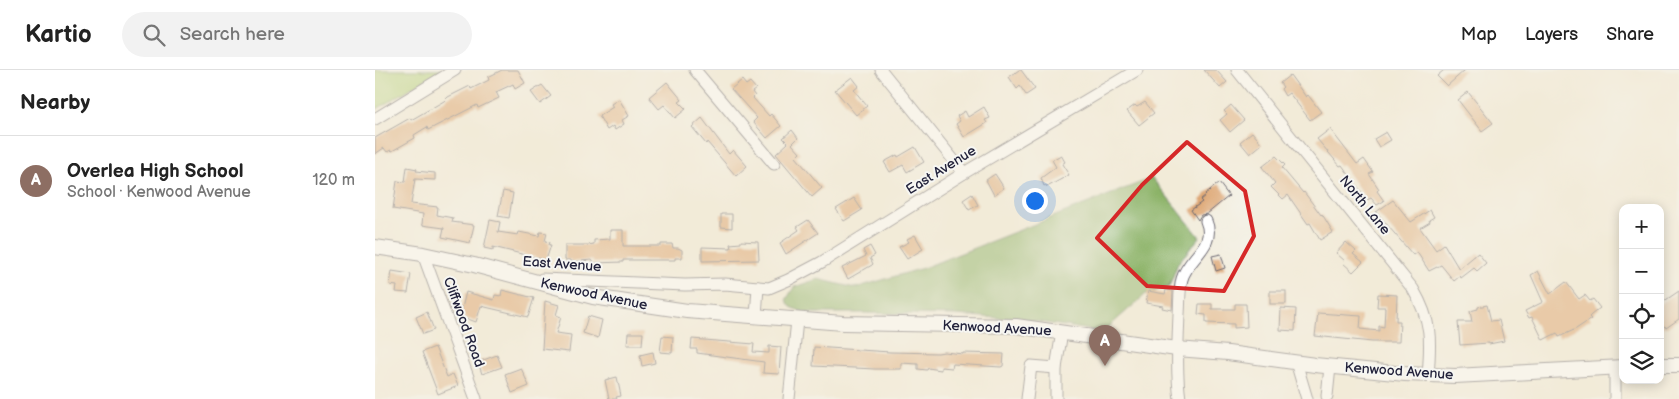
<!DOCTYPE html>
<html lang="en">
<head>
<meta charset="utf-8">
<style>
	:root { --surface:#fff; --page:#f2f2f2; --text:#222; --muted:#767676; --line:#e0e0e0; --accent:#111827 }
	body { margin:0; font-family:"Balsamiq Sans",sans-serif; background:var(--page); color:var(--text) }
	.controls { position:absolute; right:15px; bottom:15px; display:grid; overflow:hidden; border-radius:10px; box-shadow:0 2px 12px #0003 }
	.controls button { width:45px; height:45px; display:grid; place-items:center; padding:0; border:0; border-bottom:1px solid var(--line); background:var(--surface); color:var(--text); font:25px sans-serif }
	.you { position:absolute; left:659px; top:130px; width:18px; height:18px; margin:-12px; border:4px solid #fff; border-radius:50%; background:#1a73e8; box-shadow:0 0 0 8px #1a73e833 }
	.badge { display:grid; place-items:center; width:32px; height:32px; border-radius:50%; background:var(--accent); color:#fff; font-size:16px; font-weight:700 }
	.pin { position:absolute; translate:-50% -41px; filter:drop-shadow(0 1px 2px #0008) }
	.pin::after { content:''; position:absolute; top:26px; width:18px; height:15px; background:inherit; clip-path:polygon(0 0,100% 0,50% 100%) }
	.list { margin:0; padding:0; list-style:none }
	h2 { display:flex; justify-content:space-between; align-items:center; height:65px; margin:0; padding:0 20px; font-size:21px }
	h2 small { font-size:16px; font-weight:400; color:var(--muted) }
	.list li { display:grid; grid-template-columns:32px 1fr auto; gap:15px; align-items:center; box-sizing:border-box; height:90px; padding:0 20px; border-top:1px solid var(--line) }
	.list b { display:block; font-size:19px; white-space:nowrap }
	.list p { margin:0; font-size:16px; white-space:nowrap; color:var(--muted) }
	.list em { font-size:16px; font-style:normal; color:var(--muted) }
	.icon { flex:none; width:28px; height:28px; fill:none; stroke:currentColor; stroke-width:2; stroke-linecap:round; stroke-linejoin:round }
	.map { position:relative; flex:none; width:1304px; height:329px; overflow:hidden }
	header { display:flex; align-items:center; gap:30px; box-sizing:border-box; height:70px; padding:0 25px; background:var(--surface); border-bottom:1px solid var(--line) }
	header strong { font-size:24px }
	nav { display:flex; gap:28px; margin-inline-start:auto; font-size:18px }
	.search { width:350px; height:45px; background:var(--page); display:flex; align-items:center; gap:12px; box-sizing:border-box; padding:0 18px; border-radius:28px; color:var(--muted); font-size:19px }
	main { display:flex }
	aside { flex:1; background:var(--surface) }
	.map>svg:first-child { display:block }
	.green { fill:#b1d178; stroke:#6a7a5a }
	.forest { fill:#8cb368; stroke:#576a52 }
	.building { fill:#dda36d }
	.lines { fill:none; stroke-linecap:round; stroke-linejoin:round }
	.minor-casing { stroke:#6b6872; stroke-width:13 }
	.major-casing { stroke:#6b6872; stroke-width:16 }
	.minor { stroke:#fff; stroke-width:11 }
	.major { stroke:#fff; stroke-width:14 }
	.marked { fill:none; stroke:#d62828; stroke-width:4; stroke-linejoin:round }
	.labels { text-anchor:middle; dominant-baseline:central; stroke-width:4; stroke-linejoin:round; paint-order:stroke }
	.street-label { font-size:14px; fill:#22223b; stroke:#f6f6f2 }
</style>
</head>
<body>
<header>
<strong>Kartio</strong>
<div class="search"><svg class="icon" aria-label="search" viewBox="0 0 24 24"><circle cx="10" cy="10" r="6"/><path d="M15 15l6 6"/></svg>Search here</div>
<nav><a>Map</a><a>Layers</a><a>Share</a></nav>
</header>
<main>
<aside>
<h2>Nearby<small></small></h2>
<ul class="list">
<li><span class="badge" style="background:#8d6e63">A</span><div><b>Overlea High School</b><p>School · Kenwood Avenue</p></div><em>120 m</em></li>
</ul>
</aside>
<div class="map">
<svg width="1304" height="329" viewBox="0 0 1304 329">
	<rect width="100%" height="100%" fill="#f6f6f2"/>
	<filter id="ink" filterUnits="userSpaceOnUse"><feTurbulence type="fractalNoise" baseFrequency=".02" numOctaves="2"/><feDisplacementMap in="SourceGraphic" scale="10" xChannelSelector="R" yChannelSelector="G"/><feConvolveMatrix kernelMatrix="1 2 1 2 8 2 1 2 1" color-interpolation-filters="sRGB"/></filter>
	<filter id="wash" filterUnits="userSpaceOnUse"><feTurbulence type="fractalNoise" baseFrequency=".0096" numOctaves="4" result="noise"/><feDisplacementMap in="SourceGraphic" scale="20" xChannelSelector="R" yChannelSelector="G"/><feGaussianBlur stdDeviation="1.12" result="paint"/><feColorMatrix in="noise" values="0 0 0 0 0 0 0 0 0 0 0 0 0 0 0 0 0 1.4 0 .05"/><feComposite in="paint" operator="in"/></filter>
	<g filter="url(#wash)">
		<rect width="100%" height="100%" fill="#f2ebd8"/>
		<path class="green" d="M0 0H66L0 40Z"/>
		<path class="forest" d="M777 108 825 167 803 193 794 217 771 224 728 262 652 250 580 245 490 243H430L416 237 411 230 419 217 443 209 480 218 548 198Z"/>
		<g id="blocks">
			<g class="building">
				<path d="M127 0H143L150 13 140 19 138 14 136 15 121 22 124 28 103 38 102 35 53 60 52 57 39 65 40 68 17 81 16 80 12 82 9 78 0 84V68L35 48 36 50 69 31 73 27 95 16 96 19 114 10 113 7Z"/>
				<path d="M644 0H646L660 19 651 25 645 16 642 19 634 7Z"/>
				<path d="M829 0H841L852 12 845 18Z"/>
				<path d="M1069 0H1090L1072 16 1062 6Z"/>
				<path d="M915 5 931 27 933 25 946 42 935 50 914 23 910 26 906 19 908 17 905 13Z"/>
				<path d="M477 7 484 16 479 20 492 36 481 45 460 20Z"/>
				<path d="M367 10 371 15 375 12 381 19 377 22 380 26 378 28 394 46 396 44 406 56 392 68 378 52 382 48 356 19Z"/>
				<path d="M292 12 307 30 304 32 311 39 300 48 289 35 284 39 274 27Z"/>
				<path d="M167 15 176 26 165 34 156 22Z"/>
				<path d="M1093 22 1118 53 1107 61 1083 30Z"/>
				<path d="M244 29 254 46 247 50 249 54 240 60 238 56 232 60 224 46 238 37 236 34Z"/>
				<path d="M770 32 779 43 764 55 752 41 760 35 762 37Z"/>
				<path d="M856 35 869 50 855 62 845 50 852 44 849 41Z"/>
				<path d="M609 37 615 48 610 50 612 53 589 67 581 54 585 51 582 46 590 41 593 47Z"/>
				<path d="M327 48 354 84 358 80 372 96 361 106 332 72 331 74 317 57Z"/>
				<path d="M955 59 982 94 989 89 998 102 994 104 1004 119 1002 121 1009 131 1002 135 996 128 992 130 967 95 965 96 942 69Z"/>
				<path d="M417 60 423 68 417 74 425 83 421 87 447 118 437 127 401 84 413 73 408 68Z"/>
				<path d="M877 62 887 74 875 84 865 72Z"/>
				<path d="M1011 62 1016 70 1004 77 999 69Z"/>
				<path d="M540 77 549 92 532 102 528 95 515 102 509 92 522 85 523 87Z"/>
				<path d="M686 85 690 92 687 94 694 105 672 117 671 115 669 116 666 108 681 97 677 90Z"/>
				<path d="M901 86 910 95 907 98 928 123 929 122 946 145 947 144 958 162 945 170 935 153 933 154 913 125 908 129 896 117 900 113 887 97Z"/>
				<path d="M32 97 42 99 41 101 60 103V110L40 109 36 134 63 137 62 145 78 148 77 152 99 155 95 173 67 167 69 158 47 155 48 144 18 139 22 111 30 112Z"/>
				<path d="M620 104 629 118 619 125 611 110Z"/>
				<path d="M844 113 854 126 832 144 826 145 823 150 816 140 827 132 825 130 831 125 830 124Z"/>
				<path d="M128 121 138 123 134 148 123 146Z"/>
				<path d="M597 124 603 135 594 140 588 130Z"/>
				<path d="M479 128 487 140 469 151 461 139Z"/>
				<path d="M1018 130 1036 152 1055 140 1059 147 1054 150 1055 152 1045 158 1061 180 1069 174 1084 199 1103 183 1111 193 1102 201 1099 198 1086 208 1085 206 1079 211 1066 195 1054 201 1042 182 1038 185 1001 142Z"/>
				<path d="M346 144H357V158L346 157Z"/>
				<path d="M115 150 125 152 123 162 143 165 144 162 164 166 165 162 172 163 170 171 175 172 174 175H176L171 190 118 177V180L109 178Z"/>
				<path d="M433 150 443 163 411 184 405 173 424 160 422 157Z"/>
				<path d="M235 160H248V176H286V174H297L298 178H303L307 180V188H300V190H248V192L219 193 217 190 196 192V190H190V175H213L219 174V170L235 169Z"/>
				<path d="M540 165 548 179 532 189 524 177 534 172 532 169Z"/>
				<path d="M366 171 383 172 384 190 327 191V177L356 178 355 174 366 173Z"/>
				<path d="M971 172 981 181 978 184 988 192 978 202 968 193 970 191 961 183Z"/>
				<path d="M495 176 500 185 495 188 498 194 497 195 473 209 467 198 491 186 488 180Z"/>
				<path d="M846 184 850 198 841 201 837 186Z"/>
				<path d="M17 201 36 204 33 223 21 222 22 216 15 215Z"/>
				<path d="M1163 201 1175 224 1191 212 1204 229 1210 225 1215 231 1218 229 1225 238 1216 245 1214 247 1216 249 1201 259 1184 267 1182 263 1168 270 1157 247 1154 248 1150 241 1168 232 1156 205Z"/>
				<path d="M127 220 159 228 153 247 106 236 101 252 85 246 91 222 119 230 120 225 126 226Z"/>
				<path d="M791 220 798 221 797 240 787 238 788 236 771 233 773 221 790 224Z"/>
				<rect x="895" y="221" width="16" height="13"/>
				<path d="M1304 221V249L1291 258 1290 256 1285 259V234Z"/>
				<path d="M1003 224 1022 225 1021 251H1025L1024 272H997L940 266 943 243 986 246 985 259 1004 261V256L1009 257 1010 237H1002Z"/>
				<path d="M170 231 184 235 181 245 186 247 181 263 196 265 194 282 167 279Z"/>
				<path d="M824 234H837V239H860V234H871L872 257 859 258V254L831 253V245L823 244Z"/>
				<path d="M1112 235 1116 251 1124 250 1129 271 1114 274V273L1085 275 1083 252H1097L1095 241 1103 239V237Z"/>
				<path d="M906 238 921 239 920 261 905 260Z"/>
				<path d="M52 242 59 260 48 264 41 247Z"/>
				<path d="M213 246 227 250 223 268 208 263Z"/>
				<path d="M253 263H268L267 275H252Z"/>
				<path d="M287 266 298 267 297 283 285 282Z"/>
				<path d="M317 269 379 274 378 282 394 283V276L406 277 404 304 388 303 389 292 322 283V279H316Z"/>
				<path d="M60 277 72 307 78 304 83 316 63 324 47 282Z"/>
				<path d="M439 277 515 282 563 283 569 282 588 284V283L629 284 628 296 626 297 578 294 577 298 566 297V300L553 298 552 300 543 299V294L526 293V299H500L438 296Z"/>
				<path d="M278 282 280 293 267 296 265 285Z"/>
				<path d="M122 285 127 297 107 304 103 292Z"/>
				<path d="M146 298 154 316 137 323 130 304Z"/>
				<path d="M242 307 246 326 241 327 242 329H234L230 310Z"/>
			</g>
		</g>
	</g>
	<g filter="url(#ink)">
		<use href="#blocks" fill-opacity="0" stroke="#6b6872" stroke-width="1"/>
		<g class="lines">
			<defs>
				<g id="minor">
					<path d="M320 0 399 94"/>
					<path d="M506 0 589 103"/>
					<path d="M862 0 1038 219C1057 252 1056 269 1053 306"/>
					<path d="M0 49 80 0"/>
					<path d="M48 184 101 329"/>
					<path d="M167 209 310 215 350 214 394 218 413 210 447 192 589 103 762 0"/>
					<path d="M381 247 383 217"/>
					<path d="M921 292 932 329"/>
					<path d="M1240 298V329"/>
					<path d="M952 326 955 297"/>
					<path d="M414 329 422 250"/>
					<path d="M652 329 656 296 681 298"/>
					<path d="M681 329V298L687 262"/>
					<path d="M805 329C801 301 803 272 804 244 805 232 804 220 807 209 813 187 842 176 831 151"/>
				</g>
				<g id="major">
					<path d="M0 177 48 184 99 195 218 227 312 241 468 253 641 256 802 279 853 283 940 295 1030 304 1080 306 1248 297"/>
					<path d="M1285 295H1304"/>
				</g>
			</defs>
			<use href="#minor" class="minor-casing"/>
			<use href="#major" class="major-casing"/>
			<use href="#minor" class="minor"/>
			<use href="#major" class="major"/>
		</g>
	</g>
	<path d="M0 0H1304V329H0ZM812 72 870 121 879 166 849 221 772 216 722 168 767 115Z" fill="#f2ebd8" fill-opacity=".55" fill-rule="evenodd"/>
	<path class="marked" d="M812 72 870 121 879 166 849 221 772 216 722 168 767 115Z"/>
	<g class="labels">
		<g class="street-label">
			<text transform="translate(566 100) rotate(-32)">East Avenue</text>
			<text transform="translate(990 135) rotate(51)">North Lane</text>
			<text transform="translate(187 194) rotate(4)">East Avenue</text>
			<text transform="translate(219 224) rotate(12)">Kenwood Avenue</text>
			<text transform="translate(89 252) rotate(70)">Cliffwood Road</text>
			<text transform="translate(622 258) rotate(3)">Kenwood Avenue</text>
			<text transform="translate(1024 301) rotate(4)">Kenwood Avenue</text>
		</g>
	</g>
</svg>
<div class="controls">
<button>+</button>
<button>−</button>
<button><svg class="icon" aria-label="locate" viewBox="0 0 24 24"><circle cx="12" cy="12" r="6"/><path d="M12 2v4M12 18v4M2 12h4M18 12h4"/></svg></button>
<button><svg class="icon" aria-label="layers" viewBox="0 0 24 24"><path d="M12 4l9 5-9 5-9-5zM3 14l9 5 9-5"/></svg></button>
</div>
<div class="you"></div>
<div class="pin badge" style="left:730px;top:296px;background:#8d6e63">A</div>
</div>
</main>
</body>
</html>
